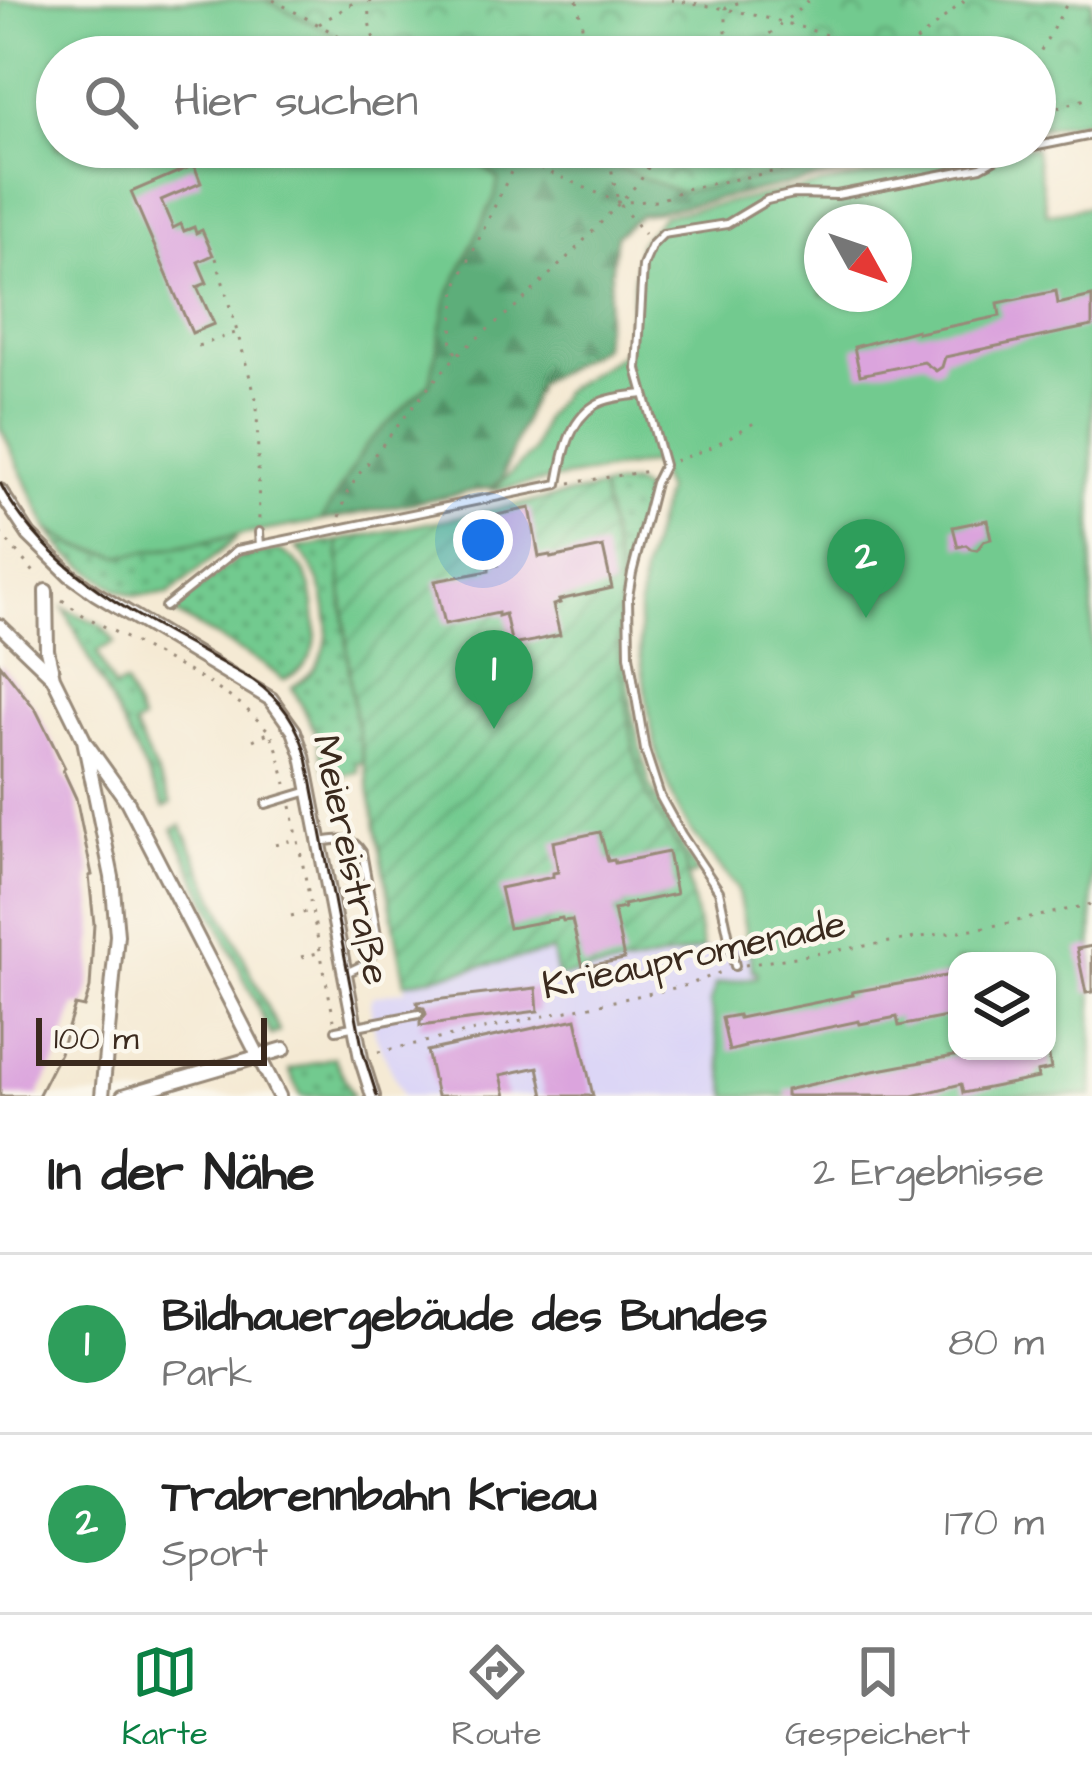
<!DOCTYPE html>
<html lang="de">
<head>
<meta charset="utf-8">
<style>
	:root { --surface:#fff; --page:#f6f6f6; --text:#222; --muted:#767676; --line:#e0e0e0; --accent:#0b8043 }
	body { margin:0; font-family:"Architects Daughter",sans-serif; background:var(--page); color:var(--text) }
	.controls { position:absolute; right:36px; bottom:36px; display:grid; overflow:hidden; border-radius:24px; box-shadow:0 3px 9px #0004 }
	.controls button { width:108px; height:108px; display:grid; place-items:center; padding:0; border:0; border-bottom:3px solid var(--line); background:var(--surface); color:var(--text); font:60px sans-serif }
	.compass { position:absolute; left:804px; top:204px; width:108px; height:108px; border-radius:50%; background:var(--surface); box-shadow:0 3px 9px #0004; rotate:130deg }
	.scale { position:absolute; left:36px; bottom:30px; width:231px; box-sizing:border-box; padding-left:12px; border:6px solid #3b2a1e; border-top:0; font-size:33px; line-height:42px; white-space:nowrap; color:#3b2a1e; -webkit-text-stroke:9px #fbf7ec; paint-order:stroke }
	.you { position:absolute; left:483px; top:540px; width:42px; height:42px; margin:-30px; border:9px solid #fff; border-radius:50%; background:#1a73e8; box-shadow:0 0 0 18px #1a73e833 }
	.badge { display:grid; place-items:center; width:78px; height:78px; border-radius:50%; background:var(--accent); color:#fff; font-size:39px; font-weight:700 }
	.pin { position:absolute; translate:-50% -99px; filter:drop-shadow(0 3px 6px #0008) }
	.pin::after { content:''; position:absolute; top:63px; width:42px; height:36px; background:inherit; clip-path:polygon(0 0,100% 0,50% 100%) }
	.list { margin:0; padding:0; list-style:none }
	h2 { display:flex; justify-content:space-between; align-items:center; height:156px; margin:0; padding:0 48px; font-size:51px }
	h2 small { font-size:39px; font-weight:400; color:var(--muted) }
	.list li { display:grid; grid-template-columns:78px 1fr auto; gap:36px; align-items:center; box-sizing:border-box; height:180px; padding:0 48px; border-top:3px solid var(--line) }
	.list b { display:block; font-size:45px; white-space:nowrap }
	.list p { margin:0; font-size:39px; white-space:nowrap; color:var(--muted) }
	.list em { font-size:39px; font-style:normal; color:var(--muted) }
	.icon { flex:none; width:66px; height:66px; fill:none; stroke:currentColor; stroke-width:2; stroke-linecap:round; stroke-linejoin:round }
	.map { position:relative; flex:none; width:1092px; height:1096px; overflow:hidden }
	.search { position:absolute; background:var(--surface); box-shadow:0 3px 9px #0004; left:36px; right:36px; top:36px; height:132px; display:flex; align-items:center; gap:30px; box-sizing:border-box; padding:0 42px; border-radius:66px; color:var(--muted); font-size:45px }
	.sheet { height:516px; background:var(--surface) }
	nav { display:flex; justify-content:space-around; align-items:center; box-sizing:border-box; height:168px; border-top:3px solid var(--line); background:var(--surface); font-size:33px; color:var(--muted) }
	nav a { display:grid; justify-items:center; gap:6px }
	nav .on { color:var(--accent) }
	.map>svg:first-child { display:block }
	.built { fill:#dcd6f6; fill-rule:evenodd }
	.grass { fill:url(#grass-dots); stroke:#567a56; stroke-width:3 }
	.forest { fill:url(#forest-firs); stroke:#4c6c4c; stroke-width:3 }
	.park { fill:url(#park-crowns); stroke:#567a56; stroke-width:3 }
	.garden { fill:url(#garden-furrows); stroke:#567a56; stroke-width:3 }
	.pitch { fill:#72ca8f; stroke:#567a56; stroke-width:3; fill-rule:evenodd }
	.building { fill:#dba4dd }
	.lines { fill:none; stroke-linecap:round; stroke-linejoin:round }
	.lane-casing { stroke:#988a79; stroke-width:12 }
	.street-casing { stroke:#988a79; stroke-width:18 }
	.path { stroke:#988a79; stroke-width:3; stroke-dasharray:3 9; stroke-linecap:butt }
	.lane { stroke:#fff; stroke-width:6 }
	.street { stroke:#fff; stroke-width:12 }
	.tram { stroke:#3b2a1e; stroke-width:3 }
	.labels { text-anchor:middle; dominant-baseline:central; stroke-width:9; stroke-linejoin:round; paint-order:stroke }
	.street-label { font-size:39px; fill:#3b2a1e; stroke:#fbf7ec }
</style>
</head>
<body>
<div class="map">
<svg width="1092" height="1096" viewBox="0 0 1092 1096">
	<defs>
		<pattern id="grass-dots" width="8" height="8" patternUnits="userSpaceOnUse" patternTransform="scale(3)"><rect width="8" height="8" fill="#72ca8f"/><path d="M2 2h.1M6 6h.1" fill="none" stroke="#5fa474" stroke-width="1.8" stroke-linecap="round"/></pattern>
		<pattern id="forest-firs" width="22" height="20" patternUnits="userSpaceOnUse" patternTransform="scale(3)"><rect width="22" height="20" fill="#5dae7a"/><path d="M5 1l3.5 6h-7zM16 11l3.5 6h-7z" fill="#4e8e63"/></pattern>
		<pattern id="park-crowns" width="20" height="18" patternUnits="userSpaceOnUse" patternTransform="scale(3)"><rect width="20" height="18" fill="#72ca8f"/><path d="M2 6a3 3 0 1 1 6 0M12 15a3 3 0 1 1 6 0" fill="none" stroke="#5fa474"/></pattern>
		<pattern id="garden-furrows" width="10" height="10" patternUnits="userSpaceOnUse" patternTransform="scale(3)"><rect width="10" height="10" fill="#72ca8f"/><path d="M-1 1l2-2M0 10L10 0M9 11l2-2" fill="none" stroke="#5fa474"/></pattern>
	</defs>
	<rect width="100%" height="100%" fill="#fbf7ec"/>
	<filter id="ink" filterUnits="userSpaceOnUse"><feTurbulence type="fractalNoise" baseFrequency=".00833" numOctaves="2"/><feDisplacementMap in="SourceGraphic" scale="24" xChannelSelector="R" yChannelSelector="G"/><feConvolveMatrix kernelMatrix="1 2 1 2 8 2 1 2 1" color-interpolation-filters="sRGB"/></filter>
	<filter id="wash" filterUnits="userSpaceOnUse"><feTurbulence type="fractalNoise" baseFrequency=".004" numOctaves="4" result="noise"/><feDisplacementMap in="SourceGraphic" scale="48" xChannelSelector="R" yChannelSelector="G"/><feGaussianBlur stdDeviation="2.7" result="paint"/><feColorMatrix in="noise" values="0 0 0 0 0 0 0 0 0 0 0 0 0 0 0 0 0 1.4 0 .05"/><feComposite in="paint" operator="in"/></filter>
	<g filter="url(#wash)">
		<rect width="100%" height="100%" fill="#f5ead4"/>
		<path class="built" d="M1092 895V1096H403L374 1032 370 1002 374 996 406 990 405 983 552 951 558 977 637 964 703 949 936 928ZM957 961H1047V1051H957Z"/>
		<g class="grass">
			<path d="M632 483 644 491 645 501 629 561 621 613 633 716 650 785 697 873 688 877 684 860 648 797 634 751 618 650 620 585 601 488Z"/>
			<path d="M48 529 77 547 120 556 235 537 236 539 168 594 135 596 118 590 68 555Z"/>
			<path d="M338 541 351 691 363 762 357 764 358 772 330 777 326 775 315 731 292 687C304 680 314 672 320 660 337 627 323 572 297 548Z"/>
			<path d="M279 550C303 562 311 579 314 605 318 640 319 663 283 680L266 666 171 611 238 558Z"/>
			<path d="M64 608 101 625 115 642 97 652 114 688 125 684 142 722 134 727 171 804 164 808Z"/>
			<path d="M181 825 279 1032 271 1035 173 829Z"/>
			<path d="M334 1057 353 1096H301L289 1070Z"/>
		</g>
		<path class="forest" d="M463 147H973L640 215 616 235 602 347 537 384 502 479 493 487 321 521 366 445 430 382 426 336 495 196 498 179Z"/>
		<g class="park">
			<path d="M265 0H1092V119L1035 129V57H348L334 50 333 33Z"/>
			<path d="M565 147H933L680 192Z"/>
		</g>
		<path class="garden" d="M601 488 620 585 618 650 634 751 648 797 684 860 703 949 637 964 557 977 552 951 405 983 351 692 338 541Z"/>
		<g class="pitch">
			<path d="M0 0H265L334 34V50L348 57H57V147H463L498 180 495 196 447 298 430 382 366 445 321 521 120 556 77 546 48 529 0 426Z"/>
			<path d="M1014 147H1035L1047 214 1092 206V1096H728L710 1003 716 984 757 977V971H753L737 888 690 830 677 807 658 758 650 721 640 652 639 613 643 573 665 491 653 463 493 490 533 452 544 418 563 391 620 355 626 348 639 244 663 215ZM822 222H894V294H822ZM957 961H1047V1051H957Z"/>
		</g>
		<g id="blocks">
			<g class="building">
				<path d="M194 165 201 183 161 200 173 228 181 224 184 231 194 227 196 233 202 230 213 255 198 262 207 283 197 287 214 324 192 333 131 192Z"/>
				<path d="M1056 291 1058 304 1092 296V326L945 357 942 367 936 371 924 362 860 375 854 347 917 330 918 333 1000 316 998 303Z"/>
				<path d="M530 508 539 557 550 555 551 558 603 547 612 588 559 600 560 603 553 605 560 635 533 641 512 645 505 614 498 616V613L445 624 435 581 489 571V567L498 565 487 517Z"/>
				<path d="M987 520 991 539 984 541 977 550 971 549 966 545 958 547 953 527Z"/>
				<path d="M0 664 36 710 65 768 63 770 76 798 92 875 89 876 94 924 90 988 84 1007 75 1005 60 1053 38 1096H0Z"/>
				<path d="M600 832 608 861 614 860 615 863 668 852 676 894 623 905 624 908 614 910 624 959 583 967 572 920 563 921 562 918 509 928 500 888 553 877V873L558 872 553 842Z"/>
				<path d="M1092 946V992L1086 993 1077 949Z"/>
				<path d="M957 974V1015L899 1026 897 1017 860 1024 859 1021 745 1045V1047L729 1051 722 1018 738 1015 739 1018 853 995 852 992Z"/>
				<path d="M536 988 538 1011 420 1026V1022L426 1014 424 1008 418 1007 417 1002Z"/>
				<path d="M576 1019 593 1096H544L538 1067 501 1075 506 1096H437L427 1051Z"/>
				<path d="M981 1051H1048L1051 1069 1037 1072 1038 1078 963 1093 961 1084 913 1096H786V1090L862 1073Z"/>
			</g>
		</g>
	</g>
	<g filter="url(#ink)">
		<use href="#blocks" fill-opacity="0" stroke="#988a79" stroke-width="3"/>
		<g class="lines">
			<defs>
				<g id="lane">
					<path d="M259 532 260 545"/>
					<path d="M165 607 237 550 558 484C563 456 568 422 595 405 608 397 629 396 643 394"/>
					<path d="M266 804 306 792"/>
					<path d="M321 842C338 839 351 835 362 852L379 946 365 964 348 972"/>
					<path d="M735 966 719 891 681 834 660 796 645 750 629 655 628 597 632 573 655 483 664 465 637 369 643 266 652 245 663 234 727 224 767 200 794 194 837 195 981 167 1008 152 1092 135"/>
					<path d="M336 1030 419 1014"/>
				</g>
				<g id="street">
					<path d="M0 491 29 535 70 575 95 593 271 699 294 731 303 756 361 1058 373 1096"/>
					<path d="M46 591 47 650 53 677 84 740 112 877 117 935 102 1096"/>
					<path d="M0 626 52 676"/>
					<path d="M87 745 127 801 279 1096"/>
					<path d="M123 1096 284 1049"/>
				</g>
			</defs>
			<use href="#lane" class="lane-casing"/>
			<use href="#street" class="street-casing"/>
			<g class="path">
				<path d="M273 0 378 57"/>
				<path d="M370 0C366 23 372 37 383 57"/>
				<path d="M577 0 588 57"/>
				<path d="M671 0C746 10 817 29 888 57"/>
				<path d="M319 24 358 0"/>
				<path d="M724 57 726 45V7L746 0"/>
				<path d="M742 57 810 0"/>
				<path d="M898 57 965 0"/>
				<path d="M1035 61 1069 0"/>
				<path d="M1035 115 1092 97"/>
				<path d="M497 147 507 154 618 202 658 201 685 189 900 147"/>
				<path d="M607 147 618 202 644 234"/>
				<path d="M216 258 257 402 259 524"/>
				<path d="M198 346 235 333"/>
				<path d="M456 353 451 346 456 287 511 172 508 156"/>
				<path d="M675 461 712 447 754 423"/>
				<path d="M570 483 649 471"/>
				<path d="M340 517 347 493 359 474 432 383 458 354 521 302 575 250 640 181 660 147"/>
				<path d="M0 533 38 577"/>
				<path d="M62 600 83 615 204 680 242 705 270 732 277 749 286 784"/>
				<path d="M253 740 268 733"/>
				<path d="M291 806 334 1020"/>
				<path d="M276 845 296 839"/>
				<path d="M291 916 310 911"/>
				<path d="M301 957 318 953"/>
				<path d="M745 965 1004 924 1092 904"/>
				<path d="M378 1052 688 985 724 971"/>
			</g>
			<use href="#lane" class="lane"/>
			<use href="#street" class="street"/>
			<path class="tram" d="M0 483C52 582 160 627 253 680 282 700 298 724 307 758L363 1052 377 1096"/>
		</g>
	</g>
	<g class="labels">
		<g class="street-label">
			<text transform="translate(350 860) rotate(78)">Meiereistraße</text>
			<text transform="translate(694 956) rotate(-12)">Krieaupromenade</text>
		</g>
	</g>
</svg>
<div class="controls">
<button><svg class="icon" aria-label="layers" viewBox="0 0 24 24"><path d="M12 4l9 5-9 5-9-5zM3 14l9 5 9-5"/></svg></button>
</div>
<svg class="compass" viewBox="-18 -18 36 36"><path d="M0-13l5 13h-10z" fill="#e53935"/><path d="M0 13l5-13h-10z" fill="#767676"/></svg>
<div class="scale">100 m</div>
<div class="you"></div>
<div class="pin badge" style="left:494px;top:729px;background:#2e9e5b">1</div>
<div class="pin badge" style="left:866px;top:618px;background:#2e9e5b">2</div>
<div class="search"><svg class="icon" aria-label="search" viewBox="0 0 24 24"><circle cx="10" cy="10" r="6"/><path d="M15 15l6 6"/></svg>Hier suchen</div>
</div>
<section class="sheet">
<h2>In der Nähe<small>2 Ergebnisse</small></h2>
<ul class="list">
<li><span class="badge" style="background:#2e9e5b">1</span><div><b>Bildhauergebäude des Bundes</b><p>Park</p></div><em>80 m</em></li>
<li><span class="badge" style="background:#2e9e5b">2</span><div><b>Trabrennbahn Krieau</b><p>Sport</p></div><em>170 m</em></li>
</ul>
</section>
<nav>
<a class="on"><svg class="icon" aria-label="map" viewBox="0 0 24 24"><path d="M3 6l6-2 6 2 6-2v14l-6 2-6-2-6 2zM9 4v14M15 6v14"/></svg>Karte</a>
<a><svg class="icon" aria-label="directions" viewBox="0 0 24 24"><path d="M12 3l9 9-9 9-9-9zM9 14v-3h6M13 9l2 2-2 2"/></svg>Route</a>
<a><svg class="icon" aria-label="saved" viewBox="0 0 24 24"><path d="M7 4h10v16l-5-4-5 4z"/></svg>Gespeichert</a>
</nav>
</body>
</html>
